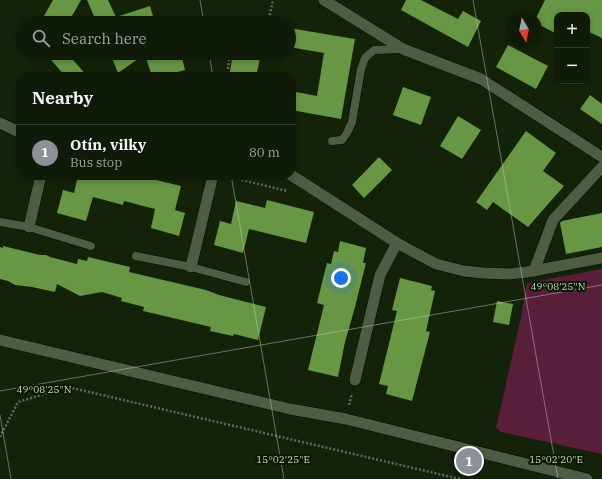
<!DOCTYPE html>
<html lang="en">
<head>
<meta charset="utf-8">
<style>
	:root { --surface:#0f1a08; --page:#182312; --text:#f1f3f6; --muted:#9ba19c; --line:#2f3829; --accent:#8c9099 }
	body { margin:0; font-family:"IBM Plex Serif",serif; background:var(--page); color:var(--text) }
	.controls { position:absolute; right:12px; top:12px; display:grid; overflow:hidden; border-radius:8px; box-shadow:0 2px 6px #0003 }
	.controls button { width:36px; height:36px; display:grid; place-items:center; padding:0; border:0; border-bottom:1px solid var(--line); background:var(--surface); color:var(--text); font:20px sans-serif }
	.compass { position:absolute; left:506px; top:12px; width:36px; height:36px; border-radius:50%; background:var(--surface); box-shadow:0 2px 6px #0003; rotate:170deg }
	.you { position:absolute; left:341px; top:278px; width:14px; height:14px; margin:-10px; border:3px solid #fff; border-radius:50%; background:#1a73e8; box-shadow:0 0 0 6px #1a73e833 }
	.badge { display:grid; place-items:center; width:26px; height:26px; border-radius:50%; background:var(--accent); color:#fff; font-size:13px; font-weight:700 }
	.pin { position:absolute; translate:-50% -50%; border:2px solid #fff; box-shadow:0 1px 4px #0006 }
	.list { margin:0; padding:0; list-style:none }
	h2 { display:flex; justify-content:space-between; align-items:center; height:52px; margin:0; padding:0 16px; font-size:17px }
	h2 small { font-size:13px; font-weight:400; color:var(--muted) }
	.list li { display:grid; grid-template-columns:26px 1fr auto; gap:12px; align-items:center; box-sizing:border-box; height:56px; padding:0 16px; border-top:1px solid var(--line) }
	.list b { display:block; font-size:15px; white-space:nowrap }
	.list p { margin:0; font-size:13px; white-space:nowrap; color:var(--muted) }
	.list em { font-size:13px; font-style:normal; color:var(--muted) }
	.icon { flex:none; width:22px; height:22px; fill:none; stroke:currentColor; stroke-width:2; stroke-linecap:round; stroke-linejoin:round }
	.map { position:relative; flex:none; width:602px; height:479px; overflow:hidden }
	.search { position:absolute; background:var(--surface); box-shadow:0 2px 6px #0003; left:16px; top:16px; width:280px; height:44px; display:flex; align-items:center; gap:10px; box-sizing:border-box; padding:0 14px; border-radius:22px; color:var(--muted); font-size:15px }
	.panel { position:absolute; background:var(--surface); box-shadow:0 2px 6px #0003; left:16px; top:72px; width:280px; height:108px; border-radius:16px }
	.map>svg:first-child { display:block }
	.grass { fill:#591e3a }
	.building { fill:#679645 }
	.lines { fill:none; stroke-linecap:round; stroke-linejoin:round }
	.service-casing { stroke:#020b00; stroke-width:9 }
	.minor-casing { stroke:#020b00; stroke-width:12 }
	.tertiary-casing { stroke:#020b00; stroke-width:12 }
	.path { stroke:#606c57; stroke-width:2.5; stroke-dasharray:2 2; stroke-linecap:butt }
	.service { stroke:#4c5d42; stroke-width:8 }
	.minor { stroke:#4c5d42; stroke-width:11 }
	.tertiary { stroke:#4c5d42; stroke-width:11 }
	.ticks { fill:none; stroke:#ccd6c6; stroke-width:1; stroke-opacity:0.45 }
	.ticks-label { font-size:10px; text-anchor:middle; fill:#ccd6c6; stroke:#0b1902; stroke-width:4; stroke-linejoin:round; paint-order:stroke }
</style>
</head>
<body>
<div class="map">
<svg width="602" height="479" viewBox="0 0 602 479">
	<rect width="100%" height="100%" fill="#14220a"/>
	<path class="grass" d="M602 269V454L501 432 496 428 521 317 527 283Z"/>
	<g class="building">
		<path d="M53 0H81L68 23H40Z"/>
		<path d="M87 0H108L116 17 150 6 155 23H97Z"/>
		<path d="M406 0H421L458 19 463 11 481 21 468 47 401 10Z"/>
		<path d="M545 0H602V38L587 31V15H557V34L536 23V18Z"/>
		<path d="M289 28 355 39 341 119 291 110V91L317 96 324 53 289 47Z"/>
		<path d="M508 45 548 66 536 89 496 67Z"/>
		<path d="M45 53H67L88 77H66Z"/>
		<path d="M110 53H164L165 57 181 54 185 70 159 77H152L145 54 118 73Z"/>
		<path d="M233 53H261L256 77H229Z"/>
		<path d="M403 87 431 97 421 125 393 115Z"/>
		<path d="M590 95 602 104V124L580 109Z"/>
		<path d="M458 116 481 130 462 159 440 146Z"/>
		<path d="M526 131 556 153 543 171 564 186 528 227 493 202 487 210 476 202Z"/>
		<path d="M379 157 392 170 364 198 352 185Z"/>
		<path d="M78 175H153L152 179 181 186 175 210 185 213 179 236 151 228 155 209 124 201 123 205 93 197 86 221 57 213 63 190 74 193Z"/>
		<path d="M267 200 314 212 306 243 249 229 243 253 214 245 220 221 231 224 236 201 265 208Z"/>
		<path d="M602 213V247L566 254 560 223 562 221Z"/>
		<path d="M340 241 366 248 363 263H366L355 307 345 342 338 377 308 370 324 305 317 303 327 263 331 264 334 251 338 252Z"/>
		<path d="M3 246 40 255H46L50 257 77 264 78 259 87 261 88 257 130 267 129 272 206 290 219 295 266 307 258 340 234 334 233 336 210 331 211 327 143 311 144 307 121 301 122 298 102 292 80 296 57 284 55 292 32 287 15 285 8 281 0 279V247L3 248Z"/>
		<path d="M400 278 432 286 431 290 435 291 426 331 430 332 412 401 386 394 388 386 379 384 397 311 392 310Z"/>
		<path d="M497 301 513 304 509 325 493 322Z"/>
	</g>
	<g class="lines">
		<defs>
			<g id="service">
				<path d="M332 141 342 140 347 133 352 122 361 69 365 58 374 50 402 49"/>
				<path d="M0 222 29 227 91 246"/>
				<path d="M136 256 191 267 246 282"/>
			</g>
			<g id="minor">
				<path d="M324 0 403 49 481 79 602 157"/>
				<path d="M0 123 21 133"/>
				<path d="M291 175 397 243 436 264 464 271 483 273 508 274 527 272 602 258"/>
				<path d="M29 227 41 175"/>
				<path d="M191 267 213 175"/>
				<path d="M534 271 553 220 602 167"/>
				<path d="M355 380 380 275 397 243"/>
			</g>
			<path id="tertiary" d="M0 340 290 409 346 419 587 479"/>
		</defs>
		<use href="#service" class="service-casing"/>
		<use href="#minor" class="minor-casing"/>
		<use href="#tertiary" class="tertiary-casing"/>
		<g class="path">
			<path d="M268 23 273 0"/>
			<path d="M228 69 230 53"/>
			<path d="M226 176 287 191"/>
			<path d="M349 405 352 393"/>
			<path d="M0 437 18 402 68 387 460 479"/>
		</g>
		<use href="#service" class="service"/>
		<use href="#minor" class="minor"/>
		<use href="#tertiary" class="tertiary"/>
	</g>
	<path class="ticks" d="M200 0 204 23M473 0 558 479M209 53 213 77M231 175 284 479M0 391 602 285M0 415 11 479"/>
	<g class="ticks-label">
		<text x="558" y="290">49°08'25"N</text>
		<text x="44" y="393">49°08'25"N</text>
		<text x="283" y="463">15°02'25"E</text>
		<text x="556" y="463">15°02'20"E</text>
	</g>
</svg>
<div class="controls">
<button>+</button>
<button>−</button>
</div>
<svg class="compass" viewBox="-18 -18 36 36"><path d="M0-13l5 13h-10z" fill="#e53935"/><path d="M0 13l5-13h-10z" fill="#9ba19c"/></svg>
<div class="you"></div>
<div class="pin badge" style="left:469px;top:461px">1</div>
<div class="search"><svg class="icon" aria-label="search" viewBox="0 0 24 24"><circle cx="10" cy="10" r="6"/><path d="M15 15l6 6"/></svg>Search here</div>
<section class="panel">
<h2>Nearby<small></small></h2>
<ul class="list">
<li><span class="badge">1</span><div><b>Otín, vilky</b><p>Bus stop</p></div><em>80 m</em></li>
</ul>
</section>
</div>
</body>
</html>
